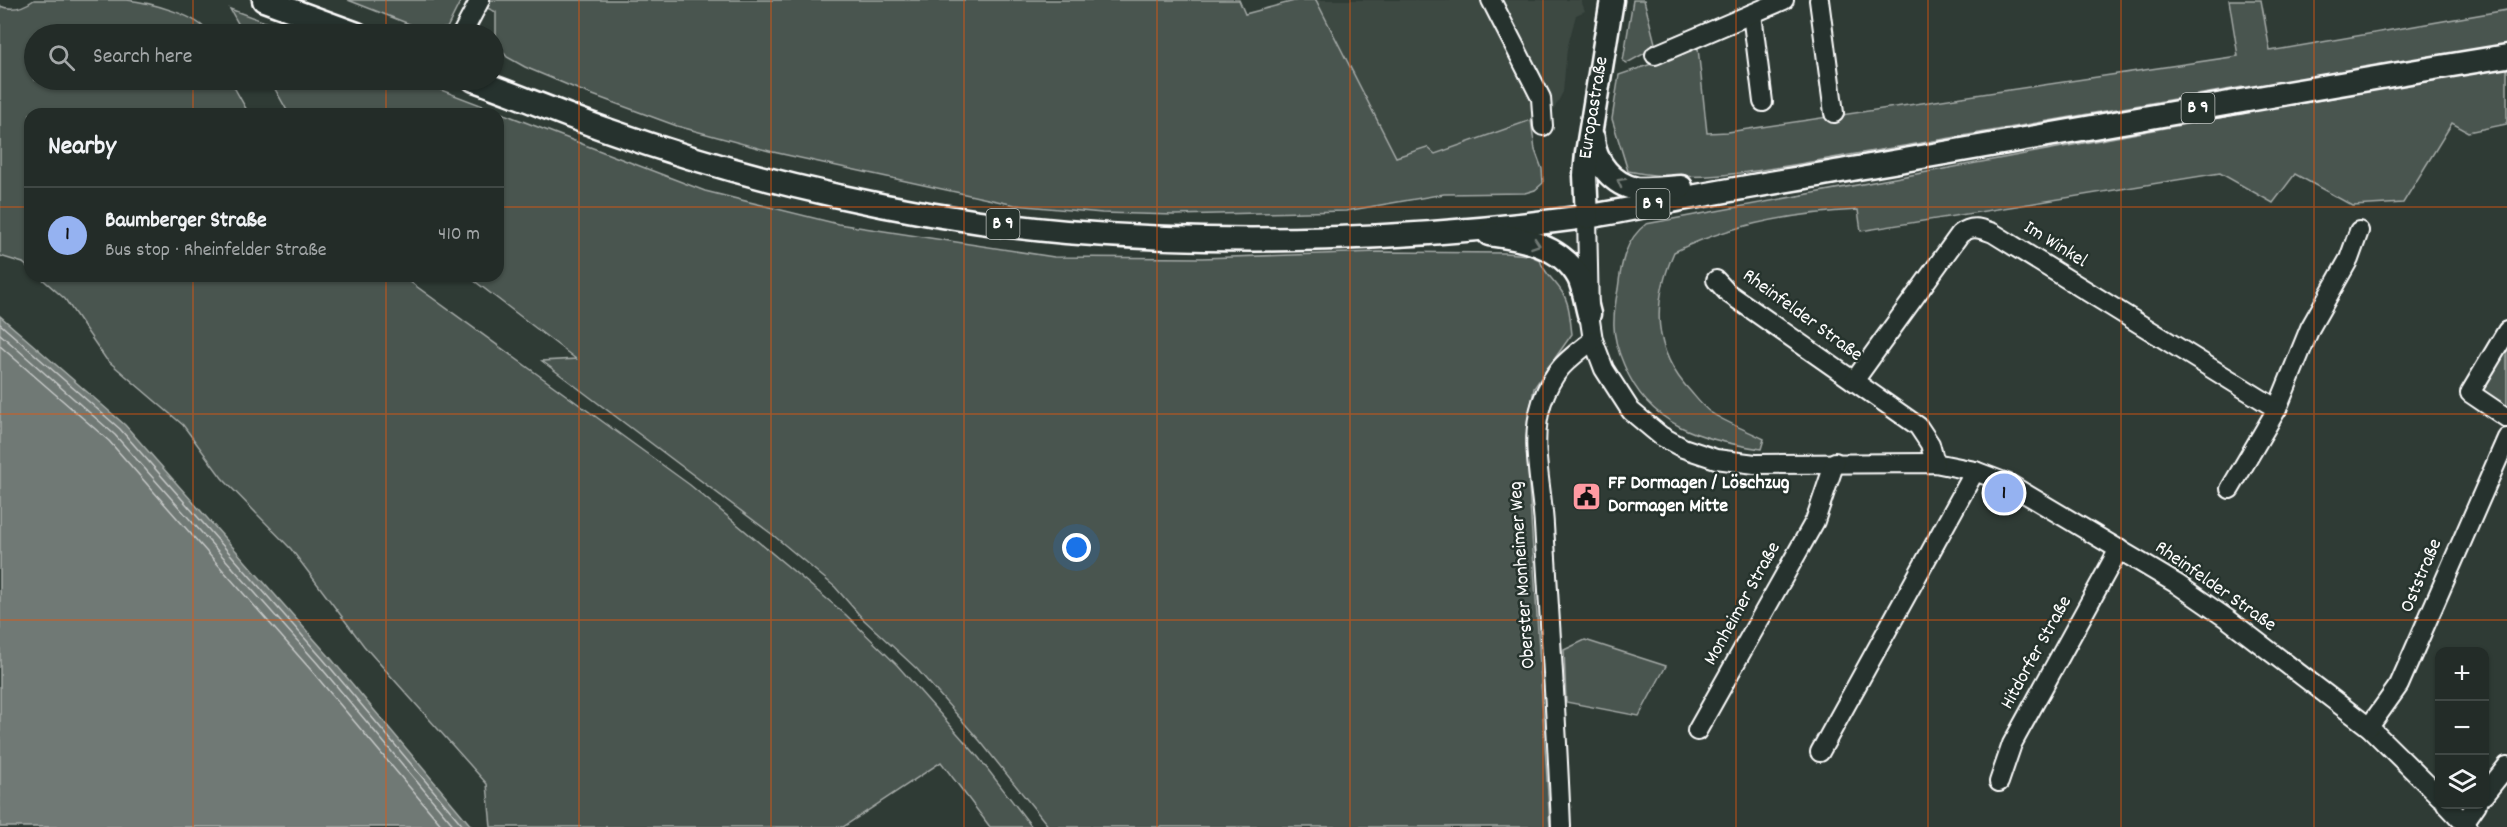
<!DOCTYPE html>
<html lang="en">
<head>
<meta charset="utf-8">
<style>
	:root { --surface:#232c28; --page:#2f3834; --text:#f1f3f6; --muted:#a3a7a8; --line:#404845; --accent:#95b2f1 }
	body { margin:0; font-family:Dekko,sans-serif; background:var(--page); color:var(--text) }
	.controls { position:absolute; right:18px; bottom:18px; display:grid; overflow:hidden; border-radius:12px; box-shadow:0 2px 4px #0004 }
	.controls button { width:54px; height:54px; display:grid; place-items:center; padding:0; border:0; border-bottom:2px solid var(--line); background:var(--surface); color:var(--text); font:30px sans-serif }
	.you { position:absolute; left:1077px; top:548px; width:21px; height:21px; margin:-15px; border:4px solid #fff; border-radius:50%; background:#1a73e8; box-shadow:0 0 0 9px #1a73e833 }
	.badge { display:grid; place-items:center; width:39px; height:39px; border-radius:50%; background:var(--accent); color:#111; font-size:20px; font-weight:700 }
	.pin { position:absolute; translate:-50% -50%; border:3px solid #fff; box-shadow:0 2px 6px #0006 }
	.list { margin:0; padding:0; list-style:none }
	h2 { display:flex; justify-content:space-between; align-items:center; height:78px; margin:0; padding:0 24px; font-size:26px }
	h2 small { font-size:20px; font-weight:400; color:var(--muted) }
	.list li { display:grid; grid-template-columns:39px 1fr auto; gap:18px; align-items:center; box-sizing:border-box; height:96px; padding:0 24px; border-top:2px solid var(--line) }
	.list b { display:block; font-size:22px; white-space:nowrap }
	.list p { margin:0; font-size:20px; white-space:nowrap; color:var(--muted) }
	.list em { font-size:20px; font-style:normal; color:var(--muted) }
	.icon { flex:none; width:33px; height:33px; fill:none; stroke:currentColor; stroke-width:2; stroke-linecap:round; stroke-linejoin:round }
	.map { position:relative; flex:none; width:2507px; height:827px; overflow:hidden }
	.search { position:absolute; background:var(--surface); box-shadow:0 2px 4px #0004; left:24px; top:24px; width:480px; height:66px; display:flex; align-items:center; gap:15px; box-sizing:border-box; padding:0 21px; border-radius:33px; color:var(--muted); font-size:22px }
	.panel { position:absolute; background:var(--surface); box-shadow:0 2px 4px #0004; left:24px; top:108px; width:480px; height:174px; border-radius:18px }
	.map>svg:first-child { display:block }
	.built { fill:#3c4842 }
	.green { fill:#4a544f; stroke:#a4aaa7; stroke-width:1.5 }
	.water { fill:#707975; stroke:#a9afac; stroke-width:1.5 }
	.lines { fill:none; stroke-linecap:round; stroke-linejoin:round }
	.shore { stroke:#c6c9c8; stroke-width:1.5 }
	.minor-casing { stroke:#fff; stroke-width:22 }
	.major-casing { stroke:#fff; stroke-width:27 }
	.minor { stroke:#26332d; stroke-width:18 }
	.major { stroke:#26332d; stroke-width:22 }
	.oneway { stroke:#727a76 }
	.grid { fill:none; stroke:#e8590c; stroke-width:1.5; stroke-opacity:0.55 }
	.labels { text-anchor:middle; dominant-baseline:central; stroke-width:5; stroke-linejoin:round; paint-order:stroke }
	.shield { fill:#26332d; stroke:#bec2c0; stroke-width:1.5 }
	.shield-label { font-size:18px; font-weight:bold; fill:#fff }
	.street-label { font-size:20px; fill:#fff; stroke:#26332d }
	.poi-label { font-size:20px; font-weight:bold; fill:#fff; stroke:#26332d; text-anchor:start }
</style>
</head>
<body>
<div class="map">
<svg width="2507" height="827" viewBox="0 0 2507 827">
	<rect width="100%" height="100%" fill="#2f3b35"/>
	<filter id="ink" filterUnits="userSpaceOnUse"><feTurbulence type="fractalNoise" baseFrequency=".0167" numOctaves="2"/><feDisplacementMap in="SourceGraphic" scale="12" xChannelSelector="R" yChannelSelector="G"/><feConvolveMatrix kernelMatrix="1 2 1 2 8 2 1 2 1" color-interpolation-filters="sRGB"/></filter>
	<g filter="url(#ink)">
		<path class="built" d="M1316 0H1581L1585 11 1576 15 1567 49 1563 92 1552 113 1435 154 1427 147 1396 157Z"/>
		<g class="green">
			<path d="M34 0C65 0 96 0 127 0 147 2 200 15 209 34H34V80H230L249 114H30V269L23 263 0 256V6C12 11 24 7 34 0Z"/>
			<path d="M348 0H461L447 28 427 31Z"/>
			<path d="M470 0H1239L1245 14 1298 0H1316L1396 157 1427 147 1435 154 1531 120 1535 150 1542 169 1543 183 1535 190 1525 193 1444 194 1346 211 1175 215 1102 213 1015 205 773 152 677 126 582 91 525 67 507 57 498 45 496 35V12Z"/>
			<path d="M1633 0H1644L1656 47 1627 63 1623 61Z"/>
			<path d="M2229 0H2261L2270 51 2507 10V46L2288 84 2294 105 2507 66V124L2468 132 2452 123 2403 203 2353 206 2295 174 2273 203 2220 173 1861 231 1858 210C1795 213 1731 224 1674 252 1652 303 1652 350 1691 392 1697 399 1703 407 1710 412 1726 423 1747 430 1764 439L1761 449C1702 440 1649 426 1624 365 1618 351 1613 337 1614 321 1614 310 1616 299 1618 289 1621 264 1625 240 1646 224L2246 113 2242 87C2116 110 1989 132 1862 153 1787 165 1704 187 1628 171L1612 119 1619 75 1698 48 1707 133 1728 132 2238 56Z"/>
			<path d="M230 9 297 34H244Z"/>
			<path d="M270 80H415L705 191 838 224 1054 257 1202 258 1378 252 1505 253 1529 255 1540 260C1544 274 1555 280 1562 292 1570 304 1570 320 1572 334L1534 388 1526 437 1550 827H1049L980 741 917 669 863 619 835 587 773 535 542 361 576 359 468 276H498V114H289Z"/>
			<path d="M39 276H402L690 485 845 614 897 665 979 758 1032 827H990L941 762 843 827H491L487 784 364 646 291 549 222 478 183 425 106 359 65 299Z"/>
			<path d="M2507 348V410L2481 393Z"/>
			<path d="M1585 640 1666 666 1639 716 1566 702 1564 650Z"/>
		</g>
		<path class="water" d="M0 316 125 425 328 655 472 827H0Z"/>
		<g class="lines">
			<g class="shore">
				<path d="M0 324 120 429 323 659 464 827"/>
				<path d="M0 334 115 435 318 664 455 827"/>
				<path d="M0 346 109 441 311 670 443 827"/>
			</g>
			<defs>
				<g id="minor">
					<path d="M1491 0 1541 98 1543 126"/>
					<path d="M1819 0 1834 113"/>
					<path d="M1752 14 1763 102"/>
					<path d="M462 34 480 0"/>
					<path d="M1655 55 1784 0"/>
					<path d="M1587 217 1589 314 1593 340 1604 369 1631 411 1661 436 1683 448 1716 459 1755 464 1935 463 1975 471 2009 484 2177 584 2229 620 2369 727 2440 797"/>
					<path d="M1716 280 1728 293 1918 426 1930 444 1935 463"/>
					<path d="M2507 331 2470 393 2507 418"/>
					<path d="M1854 381 1960 234C1972 225 1979 228 1993 233L2277 409 2310 328 2349 259 2359 231"/>
					<path d="M2230 489 2277 409"/>
					<path d="M2369 727 2399 685 2507 438"/>
					<path d="M1697 731 1815 521 1835 462"/>
					<path d="M1820 752 1975 471"/>
					<path d="M1999 782 2012 744 2119 549"/>
					<path d="M2484 795 2507 766"/>
					<path d="M2446 804 2468 827"/>
					<path d="M2464 823 2477 804"/>
					<path d="M1561 827C1557 726 1550 626 1544 525 1542 485 1529 441 1542 402 1553 370 1567 360 1593 340"/>
				</g>
				<g id="major">
					<path d="M264 0 357 34"/>
					<path d="M474 80C519 96 564 115 610 131 750 181 918 219 1066 232 1236 246 1416 240 1585 217 1619 212 1653 204 1687 198 1738 188 1790 180 1841 171 2063 133 2285 92 2507 56"/>
					<path d="M1593 138C1594 162 1613 185 1637 189 1652 190 1667 188 1681 187"/>
					<path id="s1" d="M1587 217 1585 175 1587 153 1612 0"/>
					<path d="M1489 234C1522 238 1562 246 1579 278 1584 289 1586 303 1589 314"/>
				</g>
			</defs>
			<use href="#minor" class="minor-casing"/>
			<use href="#major" class="major-casing"/>
			<use href="#minor" class="minor"/>
			<use href="#major" class="major"/>
		</g>
		<defs><path id="oneway-chevron" d="M-2-3.5L2.5 0L-2 3.5" fill="none" stroke-width="1.6" stroke-linecap="round" stroke-linejoin="round" transform="scale(1.5)"/></defs>
		<g class="oneway">
			<use href="#oneway-chevron" transform="translate(1621 182) rotate(-151)"/>
			<use href="#oneway-chevron" transform="translate(1536 244) rotate(19)"/>
		</g>
	</g>
	<path class="grid" d="M193 0V34M386 0V34M579 0V827M771 0V827M964 0V827M1157 0V827M1350 0V827M1543 0V827M1736 0V827M1928 0V827M2121 0V827M2314 0V827M193 80V114M386 80V114M0 207H30M498 207H2507M193 276V827M386 276V827M0 414H2507M0 620H2507"/>
	<defs>
		<symbol id="civic-square" viewBox="-11 -11 22 22"><rect x="-9" y="-9" width="18" height="18" rx="4" fill="#ff9aa2" stroke="#26332d"/><path d="M-.6-6.5H3V-4.5H.6V-3L4-1V1h2V6H-6V1h2V-1L-.6-3ZM-1.2 2.5V6h2.4V2.5Z" fill="#111"/></symbol>
	</defs>
	<g fill-rule="evenodd">
		<use href="#civic-square" x="1570" y="480" width="33" height="33"/>
	</g>
	<g class="labels">
		<g class="shield">
			<rect x="2181.5" y="93" width="33" height="30" rx="4.5"/>
			<rect x="1636.5" y="189" width="33" height="30" rx="4.5"/>
			<rect x="986.5" y="209" width="33" height="30" rx="4.5"/>
		</g>
		<g class="shield-label">
			<text x="2198" y="108">B 9</text>
			<text x="1653" y="204">B 9</text>
			<text x="1003" y="224">B 9</text>
		</g>
		<g class="street-label">
			<text stroke="none"><textPath href="#s1" startOffset="110">Europastraße</textPath></text>
			<text transform="translate(2055 245) rotate(32)">Im Winkel</text>
			<text transform="translate(1802 316) rotate(36)">Rheinfelder Straße</text>
			<text transform="translate(1523 575) rotate(-94)">Oberster Monheimer Weg</text>
			<text transform="translate(2422 576) rotate(-67)">Oststraße</text>
			<text transform="translate(2215 587) rotate(35)">Rheinfelder Straße</text>
			<text transform="translate(1743 604) rotate(-61)">Monheimer Straße</text>
			<text transform="translate(2037 653) rotate(-61)">Hitdorfer Straße</text>
		</g>
		<g class="poi-label">
			<text x="1608" y="484">FF Dormagen / Löschzug<tspan x="1608" dy="23">Dormagen Mitte</tspan></text>
		</g>
	</g>
</svg>
<div class="controls">
<button>+</button>
<button>−</button>
<button><svg class="icon" aria-label="layers" viewBox="0 0 24 24"><path d="M12 4l9 5-9 5-9-5zM3 14l9 5 9-5"/></svg></button>
</div>
<div class="you"></div>
<div class="pin badge" style="left:2004px;top:493px">1</div>
<div class="search"><svg class="icon" aria-label="search" viewBox="0 0 24 24"><circle cx="10" cy="10" r="6"/><path d="M15 15l6 6"/></svg>Search here</div>
<section class="panel">
<h2>Nearby<small></small></h2>
<ul class="list">
<li><span class="badge">1</span><div><b>Baumberger Straße</b><p>Bus stop · Rheinfelder Straße</p></div><em>410 m</em></li>
</ul>
</section>
</div>
</body>
</html>
